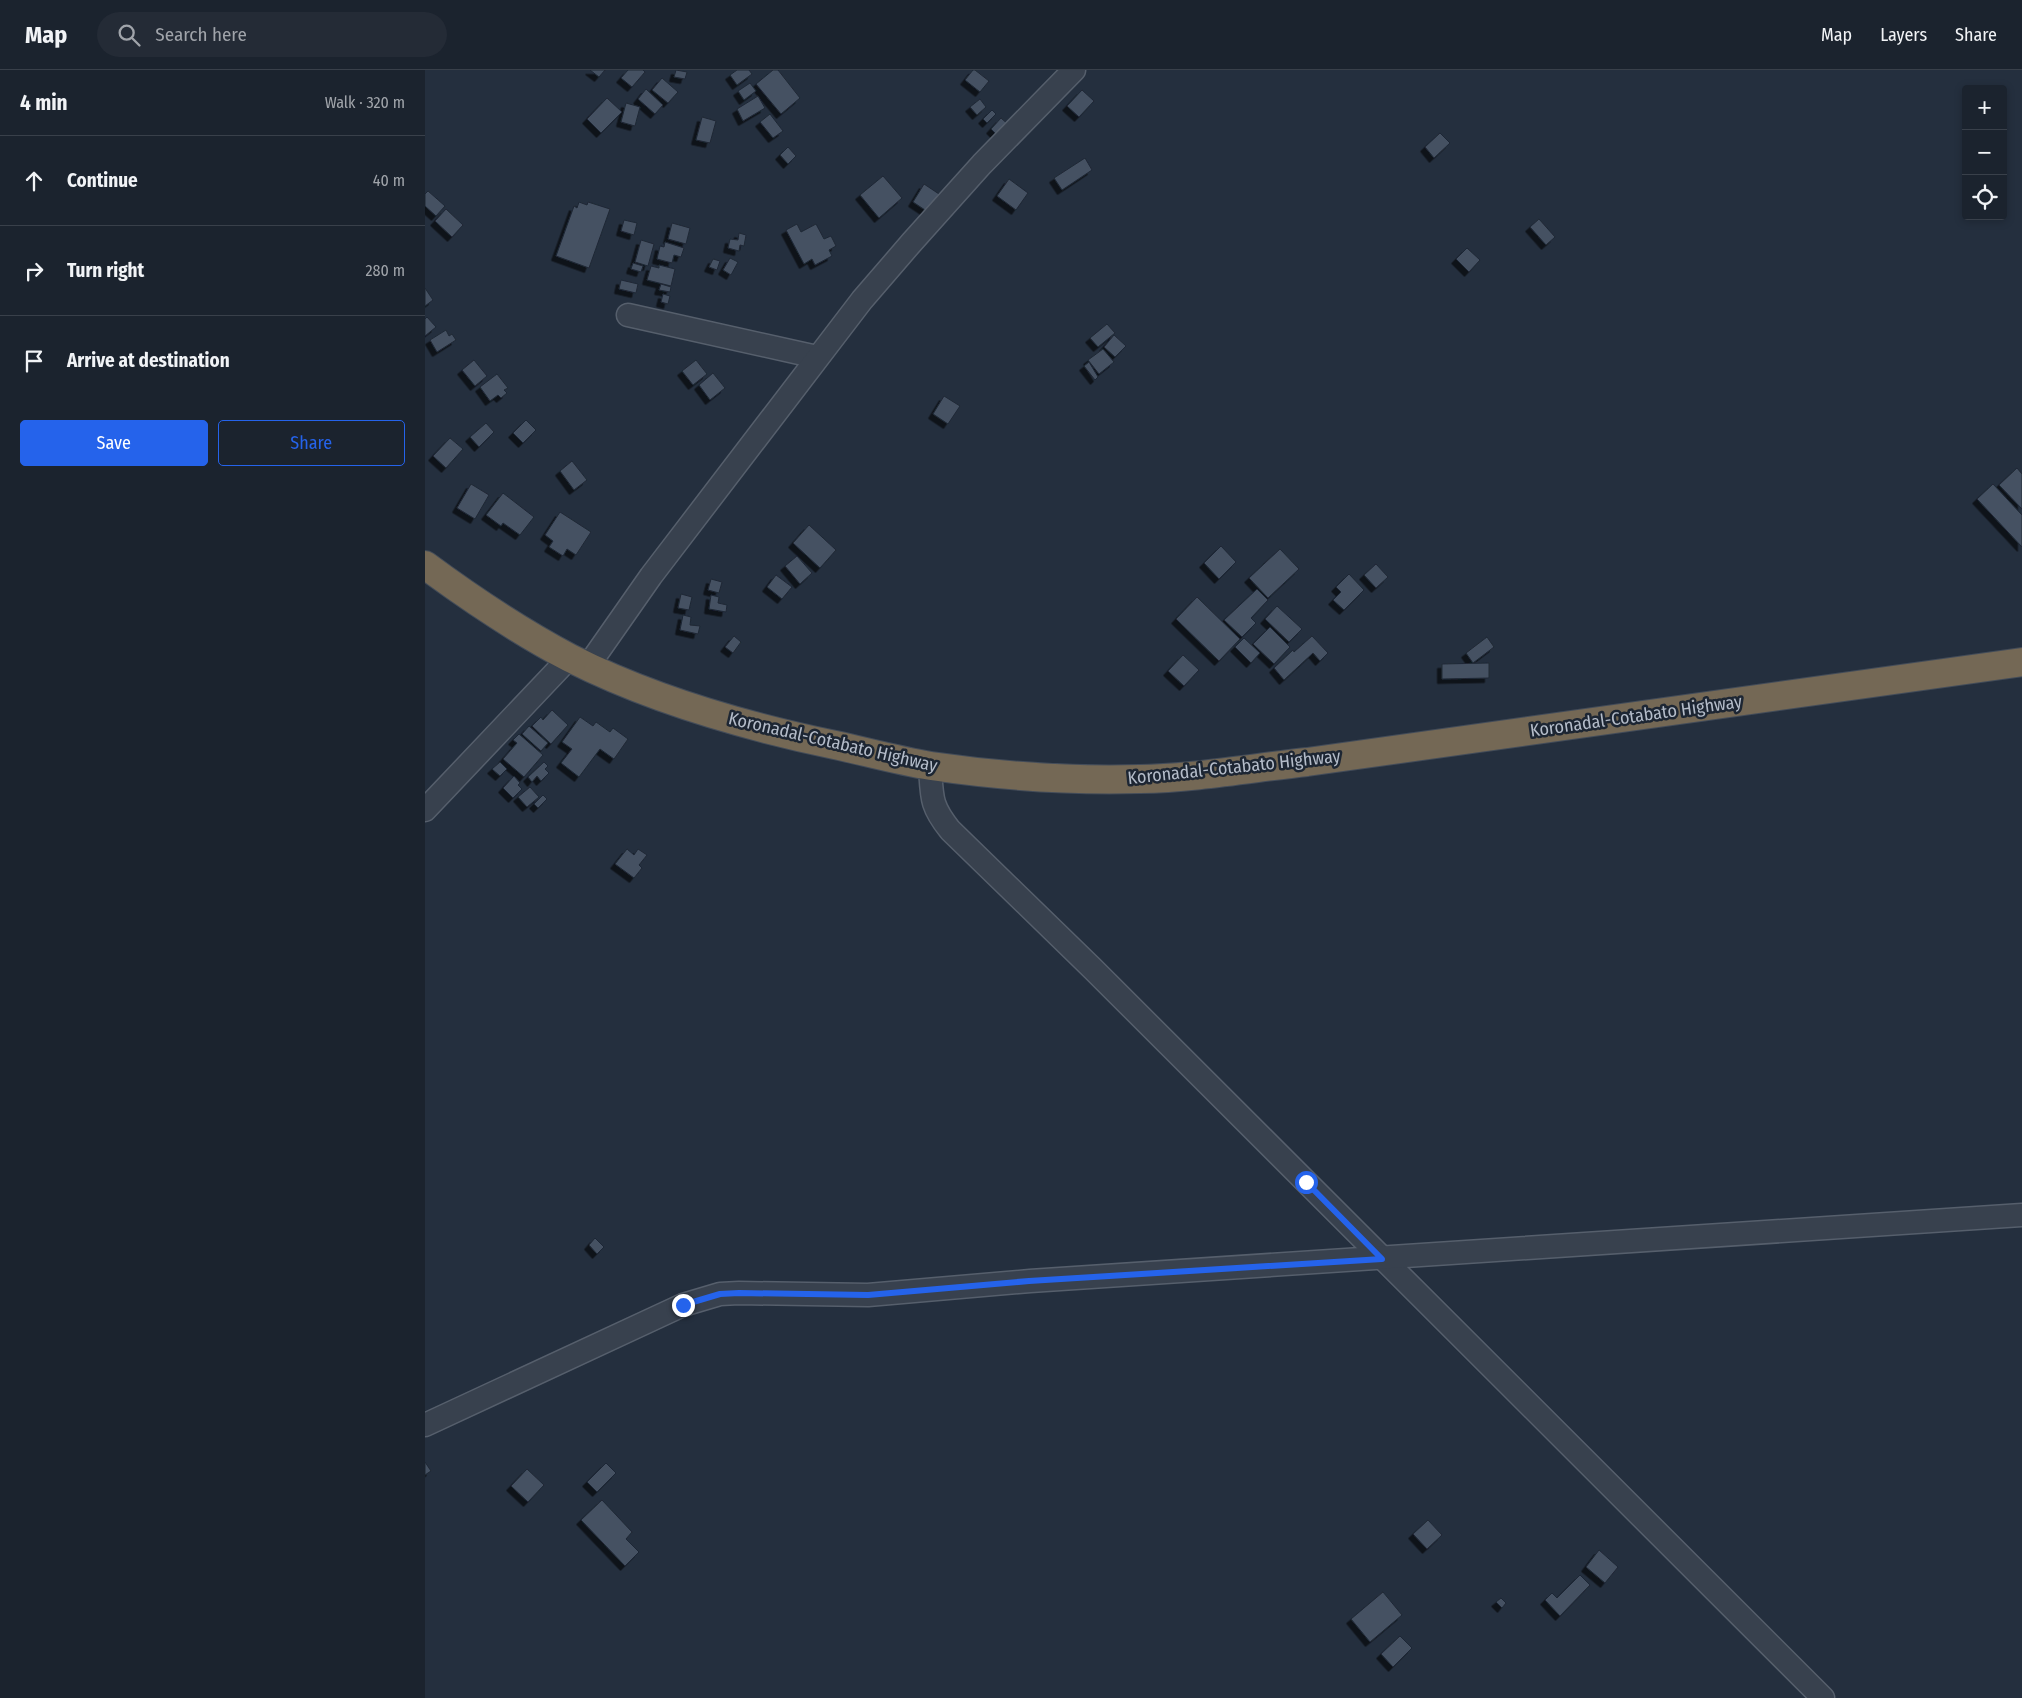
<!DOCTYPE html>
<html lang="en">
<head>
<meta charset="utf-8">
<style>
	:root { --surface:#1b232e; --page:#242b36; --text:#f1f3f6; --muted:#a0a4aa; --line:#39404a; --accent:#2563eb }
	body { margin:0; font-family:"Fira Sans Condensed",sans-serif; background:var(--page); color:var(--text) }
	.controls { position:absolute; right:15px; top:15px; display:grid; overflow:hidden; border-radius:5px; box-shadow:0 2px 8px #0003 }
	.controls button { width:45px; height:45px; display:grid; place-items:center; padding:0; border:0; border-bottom:1px solid var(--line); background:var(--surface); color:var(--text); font:25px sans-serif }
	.stop { position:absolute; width:15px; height:15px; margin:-11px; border:4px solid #2563eb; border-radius:50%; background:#fff }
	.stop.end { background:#2563eb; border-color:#fff; box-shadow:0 1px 5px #0008 }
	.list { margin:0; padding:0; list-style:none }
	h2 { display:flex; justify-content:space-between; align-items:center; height:65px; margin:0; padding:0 20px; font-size:21px }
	h2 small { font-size:16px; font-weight:400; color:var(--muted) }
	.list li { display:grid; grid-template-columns:32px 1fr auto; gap:15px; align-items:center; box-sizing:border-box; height:90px; padding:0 20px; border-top:1px solid var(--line) }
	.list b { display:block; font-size:19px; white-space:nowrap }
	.list em { font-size:16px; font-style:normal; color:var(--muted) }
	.actions { display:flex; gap:10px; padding:15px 20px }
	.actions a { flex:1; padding:11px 0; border:1px solid var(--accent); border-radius:5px; text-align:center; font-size:18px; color:var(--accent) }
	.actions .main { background:var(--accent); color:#fff }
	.icon { flex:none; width:28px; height:28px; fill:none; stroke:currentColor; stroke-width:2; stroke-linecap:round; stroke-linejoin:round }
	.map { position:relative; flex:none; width:1597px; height:1628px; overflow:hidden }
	header { display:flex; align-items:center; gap:30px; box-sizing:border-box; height:70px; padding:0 25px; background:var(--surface); border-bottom:1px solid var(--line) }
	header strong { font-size:24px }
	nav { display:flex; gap:28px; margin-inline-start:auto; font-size:18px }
	.search { width:350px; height:45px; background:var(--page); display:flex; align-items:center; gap:12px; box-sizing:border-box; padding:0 18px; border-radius:28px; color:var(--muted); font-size:19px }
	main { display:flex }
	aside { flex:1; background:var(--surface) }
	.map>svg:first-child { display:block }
	.building { fill:#455162; stroke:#1f2835; filter:url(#shadow) }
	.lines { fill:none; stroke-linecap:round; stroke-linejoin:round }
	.minor-casing { stroke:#565f6c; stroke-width:25 }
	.highway-casing { stroke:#434c59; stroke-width:30 }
	.minor { stroke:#38414e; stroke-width:22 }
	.highway { stroke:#746855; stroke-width:28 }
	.route { stroke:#2563eb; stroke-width:6 }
	.labels { text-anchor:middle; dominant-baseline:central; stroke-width:5; stroke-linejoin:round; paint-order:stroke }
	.street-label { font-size:18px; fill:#b4bcc9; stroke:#1d2633 }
</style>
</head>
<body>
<header>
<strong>Map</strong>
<div class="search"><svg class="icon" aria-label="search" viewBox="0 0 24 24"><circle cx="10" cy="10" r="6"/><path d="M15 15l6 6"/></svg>Search here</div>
<nav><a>Map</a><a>Layers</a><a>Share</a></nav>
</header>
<main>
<aside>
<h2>4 min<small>Walk · 320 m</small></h2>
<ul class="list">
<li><svg class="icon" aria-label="ahead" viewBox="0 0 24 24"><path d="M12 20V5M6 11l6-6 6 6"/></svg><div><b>Continue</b></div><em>40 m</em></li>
<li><svg class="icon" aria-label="right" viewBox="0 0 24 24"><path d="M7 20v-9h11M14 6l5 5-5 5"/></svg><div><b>Turn right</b></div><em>280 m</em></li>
<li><svg class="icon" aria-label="arrive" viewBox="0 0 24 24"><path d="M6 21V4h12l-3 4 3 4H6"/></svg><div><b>Arrive at destination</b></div></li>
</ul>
<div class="actions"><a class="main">Save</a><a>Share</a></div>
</aside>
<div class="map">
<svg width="1597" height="1628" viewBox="0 0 1597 1628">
	<defs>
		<filter id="shadow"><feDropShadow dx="-4.5" dy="4.5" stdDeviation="0" flood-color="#0009"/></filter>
	</defs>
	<rect width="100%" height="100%" fill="#242f3e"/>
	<g class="building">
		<path d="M165 0H180L174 7Z"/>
		<path d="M203 0H218L220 2 207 17 196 8Z"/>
		<path d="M251 0 262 2 260 9 249 7Z"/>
		<path d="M312 0H324L327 4 312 15 305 5Z"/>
		<path d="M348 0H353L375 28 356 44 331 14Z"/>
		<path d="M548 0H550L564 11 555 22 540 10Z"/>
		<path d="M237 8 253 22 243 33 227 20Z"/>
		<path d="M325 13 331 21 319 30 313 21Z"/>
		<path d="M221 19 238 35 230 44 213 29Z"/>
		<path d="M657 20 669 31 654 47 642 36Z"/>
		<path d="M333 26 340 38 318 51 312 39Z"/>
		<path d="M182 28 197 42 176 63 162 49Z"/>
		<path d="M555 29 561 37 552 45 545 37Z"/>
		<path d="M201 33 215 37 210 56 196 52Z"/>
		<path d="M567 40 571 44 562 53 558 49Z"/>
		<path d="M345 44 358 61 348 68 335 52Z"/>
		<path d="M277 47 291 51 285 73 271 70Z"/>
		<path d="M576 48 585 56 574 67 566 59Z"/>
		<path d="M1015 63 1025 73 1009 88 1000 77Z"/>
		<path d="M363 77 371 86 363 94 355 85Z"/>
		<path d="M660 88 667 100 637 120 629 108Z"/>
		<path d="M458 106 477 128 454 148 435 125Z"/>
		<path d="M584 109 603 123 591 140 572 126Z"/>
		<path d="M499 114 514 124 503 142 488 132Z"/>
		<path d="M3 121 20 136 11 146 0 136V124Z"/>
		<path d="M154 132 162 135 163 132 185 139 164 198 131 186 149 136 152 138Z"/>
		<path d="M21 139 38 155 27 167 10 151Z"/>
		<path d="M1114 149 1130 167 1121 175 1105 157Z"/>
		<path d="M199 150 212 153 209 165 196 161Z"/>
		<path d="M247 153 265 158 261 174 243 169Z"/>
		<path d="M372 154 376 162 391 154 399 169 406 166 411 176 404 180 407 186 390 195 387 189 379 194 361 160Z"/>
		<path d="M314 163 321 165 319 176 315 175 314 181 303 178 305 169 313 170Z"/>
		<path d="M216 170 229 174 223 196 210 192Z"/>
		<path d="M240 172 259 178 256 187 249 185 247 193 232 189 235 176 239 177Z"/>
		<path d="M1042 178 1055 190 1044 202 1031 189Z"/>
		<path d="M305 188 313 192 306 205 298 200Z"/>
		<path d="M288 189 295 191 292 200 284 197Z"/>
		<path d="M208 193 218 196 216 202 206 199Z"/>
		<path d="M234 195 250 199 246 216 222 210 226 196 234 198Z"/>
		<path d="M196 210 213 214 211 223 194 219Z"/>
		<path d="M236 214 246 217 245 222 234 220Z"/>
		<path d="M0 218 8 230 0 236Z"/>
		<path d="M238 224 245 226 243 234 236 232Z"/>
		<path d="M2 247 11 257 0 266V249Z"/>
		<path d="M682 254 690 263 673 277 665 268Z"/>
		<path d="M21 260 24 266 27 264 31 270 12 282 5 270Z"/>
		<path d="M689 265 701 276 690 287 679 277Z"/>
		<path d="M678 279 689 292 674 304 663 290Z"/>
		<path d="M49 290 62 306 50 316 37 300Z"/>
		<path d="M271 290 282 304 268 315 257 301Z"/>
		<path d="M664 292 673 307 670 310 659 296Z"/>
		<path d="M288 303 300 318 285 330 274 315Z"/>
		<path d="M72 304 83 318 79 320 82 323 76 328 73 325 65 331 55 317Z"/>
		<path d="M519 326 535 336 523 354 508 344Z"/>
		<path d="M101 350 111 360 98 373 88 363Z"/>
		<path d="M61 353 69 362 54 377 45 367Z"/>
		<path d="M25 368 38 379 21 398 8 386Z"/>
		<path d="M147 391 162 410 149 420 135 401Z"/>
		<path d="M1592 398 1597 404V439L1574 415Z"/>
		<path d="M46 414 64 425 50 449 32 438Z"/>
		<path d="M1568 414 1597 445V477L1552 429Z"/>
		<path d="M78 423 109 447 95 465 78 453 76 456 61 445Z"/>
		<path d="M135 442 166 462 151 485 142 479 138 486 124 477 128 471 120 465Z"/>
		<path d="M384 455 411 480 395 498 368 473Z"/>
		<path d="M796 476 811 492 794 509 779 493Z"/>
		<path d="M855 479 874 499 843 528 824 508Z"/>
		<path d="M372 486 387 503 375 514 360 496Z"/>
		<path d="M951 494 963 507 951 518 939 505Z"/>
		<path d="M924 504 939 520 919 540 908 530 916 522 911 517Z"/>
		<path d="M351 505 367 517 357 529 342 517Z"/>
		<path d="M286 509 297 512 294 523 283 520Z"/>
		<path d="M832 519 843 530 826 548 831 553 817 567 799 550Z"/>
		<path d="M256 524 267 527 264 540 253 538Z"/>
		<path d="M286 525 294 527 293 533 302 535 301 542 284 539Z"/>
		<path d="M772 527 815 569 794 591 751 549Z"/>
		<path d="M852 536 877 559 864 572 840 549Z"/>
		<path d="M258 545 266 547 265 555 275 556 273 564 255 560Z"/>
		<path d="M845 557 865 577 849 594 828 574Z"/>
		<path d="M309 566 316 572 308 583 300 577Z"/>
		<path d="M887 566 903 583 895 591 888 583 859 610 849 598 868 580 869 582Z"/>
		<path d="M1062 567 1069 577 1048 593 1041 583Z"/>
		<path d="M819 568 835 583 826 593 810 577Z"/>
		<path d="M758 585 774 600 759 616 743 601Z"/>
		<path d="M1064 593V608L1017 609V594Z"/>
		<path d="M127 640 143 655 126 674 107 656 116 647 118 650Z"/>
		<path d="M155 647 168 656 171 652 185 662 188 658 203 669 189 689 175 679 154 707 136 693 147 679 137 672Z"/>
		<path d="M104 656 123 673 116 681 97 664Z"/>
		<path d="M94 664 118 685 99 707 78 689 92 673 88 670Z"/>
		<path d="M75 692 82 699 75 706 67 699Z"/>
		<path d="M119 692 123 696 120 699 124 703 116 711 112 706 107 712 103 707Z"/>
		<path d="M89 706 95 713 93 715 97 719 88 728 78 718Z"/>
		<path d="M105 717 114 727 102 737 93 727Z"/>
		<path d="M118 725 122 729 113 738 109 734Z"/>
		<path d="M202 779 209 785 213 779 222 785 214 795 217 798 209 808 190 794Z"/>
		<path d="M170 1168 179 1177 172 1184 164 1175Z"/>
		<path d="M0 1392 6 1401 0 1405Z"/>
		<path d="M181 1393 191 1403 172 1422 162 1412Z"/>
		<path d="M102 1399 119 1415 103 1432 86 1416Z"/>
		<path d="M177 1430 207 1462 201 1469 214 1482 200 1496 156 1450Z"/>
		<path d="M1003 1450 1017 1465 1002 1479 988 1464Z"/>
		<path d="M1174 1480 1193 1497 1180 1513 1161 1497Z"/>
		<path d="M1155 1505 1165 1515 1135 1546 1120 1530 1127 1523 1132 1528Z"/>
		<path d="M958 1522 977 1545 945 1572 926 1549Z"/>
		<path d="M1076 1528 1081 1533 1077 1538 1071 1532Z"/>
		<path d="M975 1566 987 1578 968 1597 956 1584Z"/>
	</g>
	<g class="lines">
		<defs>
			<g id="minor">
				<path d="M203 245 392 287"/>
				<path d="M163 596 226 506 437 230 487 172 557 94 649 0"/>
				<path d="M505 696C507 727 505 735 525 760L668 899 1398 1628"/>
				<path d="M0 740 145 587"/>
				<path d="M0 1355 258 1235 295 1224 314 1223 443 1225 605 1211 1597 1145"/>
			</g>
			<path id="highway" d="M0 495C46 529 94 561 145 588 228 630 319 656 410 675 442 682 474 691 506 696 575 706 645 711 715 709 771 708 827 698 882 692L1597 592"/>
		</defs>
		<use href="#minor" class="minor-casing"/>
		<use href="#highway" class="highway-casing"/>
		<use href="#minor" class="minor"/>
		<use href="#highway" class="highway"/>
	</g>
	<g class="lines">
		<path class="route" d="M258 1235 295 1224 314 1223 443 1225 604 1211 957 1189 881 1112"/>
	</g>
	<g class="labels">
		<g class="street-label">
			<text transform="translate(1211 646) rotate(-8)">Koronadal-Cotabato Highway</text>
			<text transform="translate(408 672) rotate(13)">Koronadal-Cotabato Highway</text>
			<text transform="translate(809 697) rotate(-6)">Koronadal-Cotabato Highway</text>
		</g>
	</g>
</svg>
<div class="controls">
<button>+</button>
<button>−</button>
<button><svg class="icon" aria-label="locate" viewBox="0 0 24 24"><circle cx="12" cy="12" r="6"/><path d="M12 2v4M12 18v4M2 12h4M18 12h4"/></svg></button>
</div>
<div class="stop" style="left:881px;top:1112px"></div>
<div class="stop end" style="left:258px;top:1235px"></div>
</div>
</main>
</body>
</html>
